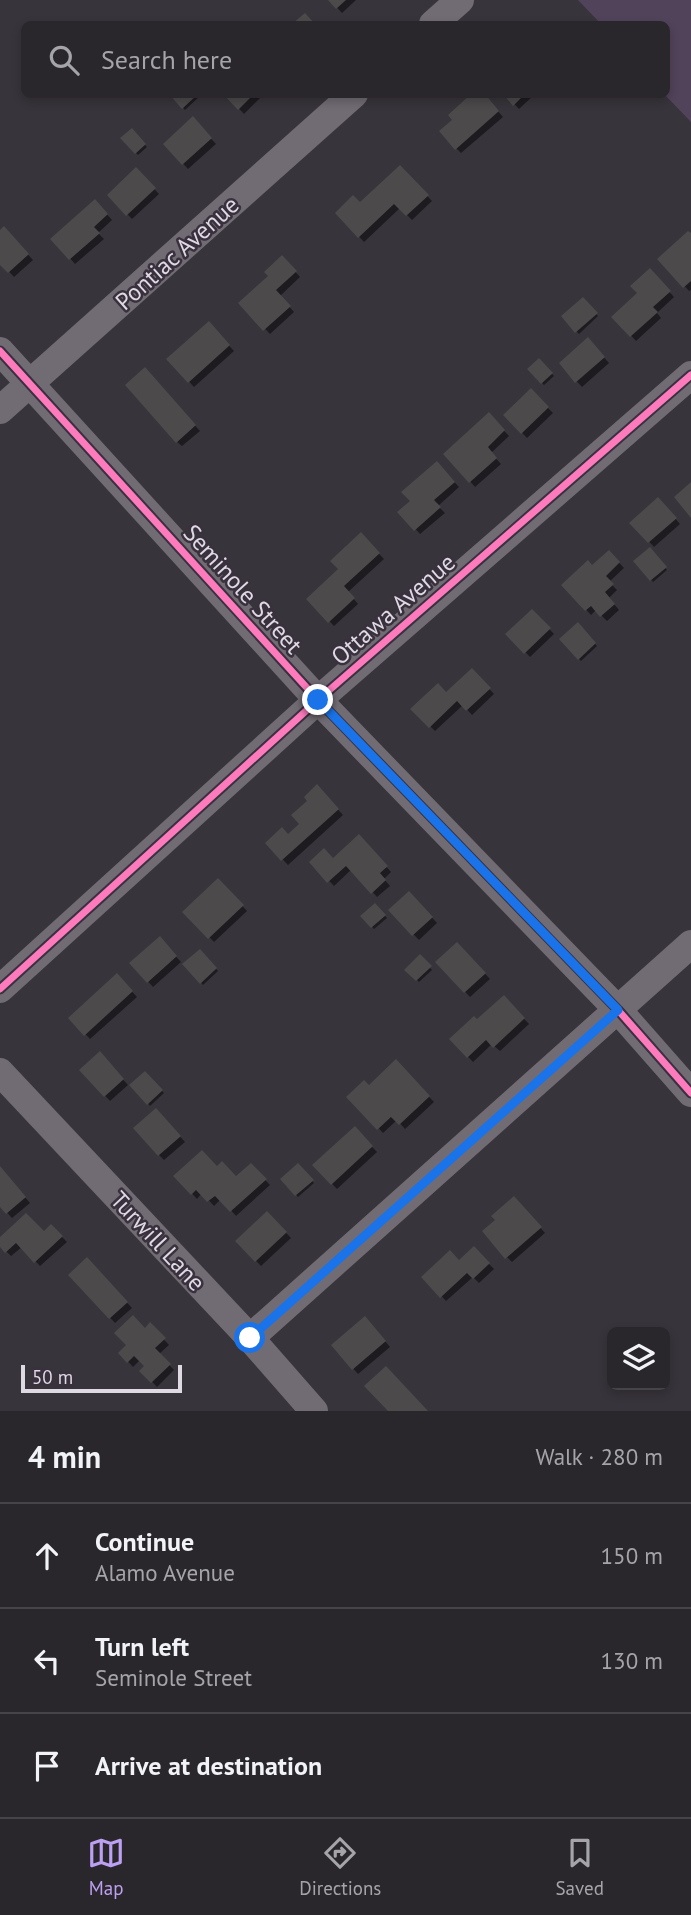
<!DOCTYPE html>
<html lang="en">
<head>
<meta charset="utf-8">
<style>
	:root { --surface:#2a272c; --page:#363338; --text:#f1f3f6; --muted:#a5a5a9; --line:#464448; --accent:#bca0f2 }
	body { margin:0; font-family:"PT Sans",sans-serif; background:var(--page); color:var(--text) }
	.controls { position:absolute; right:21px; bottom:21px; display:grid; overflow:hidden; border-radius:10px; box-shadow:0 4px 10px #0003 }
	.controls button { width:63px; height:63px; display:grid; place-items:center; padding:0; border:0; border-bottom:2px solid var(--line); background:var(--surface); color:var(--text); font:35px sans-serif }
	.scale { position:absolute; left:21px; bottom:18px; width:161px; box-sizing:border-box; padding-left:7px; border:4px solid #ded9e2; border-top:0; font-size:19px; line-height:24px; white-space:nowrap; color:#ded9e2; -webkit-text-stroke:5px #39313e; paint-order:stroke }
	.stop { position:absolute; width:21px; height:21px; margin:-16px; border:5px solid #1a73e8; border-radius:50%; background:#fff }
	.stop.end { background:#1a73e8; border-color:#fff; box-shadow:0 2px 7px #0008 }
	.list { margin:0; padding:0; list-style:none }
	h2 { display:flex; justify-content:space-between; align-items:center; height:91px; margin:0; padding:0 28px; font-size:30px }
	h2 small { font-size:23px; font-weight:400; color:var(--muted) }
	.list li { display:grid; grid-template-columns:46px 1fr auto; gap:21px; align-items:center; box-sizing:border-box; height:105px; padding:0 28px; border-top:2px solid var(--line) }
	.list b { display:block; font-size:26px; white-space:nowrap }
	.list p { margin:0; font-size:23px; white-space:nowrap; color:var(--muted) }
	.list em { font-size:23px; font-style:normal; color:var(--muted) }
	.icon { flex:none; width:38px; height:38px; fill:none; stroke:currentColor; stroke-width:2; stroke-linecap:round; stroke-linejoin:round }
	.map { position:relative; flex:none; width:691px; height:1411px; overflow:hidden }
	.search { position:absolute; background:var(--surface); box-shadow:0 4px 10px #0003; left:21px; right:21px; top:21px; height:77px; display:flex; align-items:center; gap:18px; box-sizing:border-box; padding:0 24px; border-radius:10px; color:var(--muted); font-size:26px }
	.sheet { height:406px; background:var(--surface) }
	nav { display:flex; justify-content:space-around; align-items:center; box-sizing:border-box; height:98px; border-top:2px solid var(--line); background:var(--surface); font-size:19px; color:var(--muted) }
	nav a { display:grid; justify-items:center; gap:4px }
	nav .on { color:var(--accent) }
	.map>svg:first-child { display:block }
	.green { fill:#51435a }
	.shadow { fill:#0007 }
	.building { fill:#4c4a4a }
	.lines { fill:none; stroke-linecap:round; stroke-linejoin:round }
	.minor { stroke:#716c74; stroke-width:28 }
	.cycleway-casing { stroke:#39313e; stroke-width:11 }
	.cycleway { stroke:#fd7abc; stroke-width:7 }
	.route { stroke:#1a73e8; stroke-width:9 }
	.labels { text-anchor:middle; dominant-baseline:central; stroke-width:5; stroke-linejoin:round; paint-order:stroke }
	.street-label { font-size:24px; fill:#ded9e2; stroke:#39313e }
</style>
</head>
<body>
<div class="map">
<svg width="691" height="1411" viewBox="0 0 691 1411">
	<rect width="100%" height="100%" fill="#38343b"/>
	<path class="green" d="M578 0H691V122L665 95 666 24H601Z"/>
	<g class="shadow">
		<path d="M330 0H356L342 13Z"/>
		<path d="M171 94H199L200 96 185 110Z"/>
		<path d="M225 94H264L244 114Z"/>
		<path d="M483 94 503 117 461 153 456 148Z"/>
		<path d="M505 94H535L519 109Z"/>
		<path d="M193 119 216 144 188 169 165 144Z"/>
		<path d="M132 131 147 147 138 155 123 139Z"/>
		<path d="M400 167 432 201 412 220 400 208 364 242 337 213 360 204Z"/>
		<path d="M136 170 159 194 132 219 109 195Z"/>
		<path d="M95 201 112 220 98 233 104 239 75 264 53 239Z"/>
		<path d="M4 229 33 260 14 277 0 262V232Z"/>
		<path d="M691 236V290L689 291 660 259Z"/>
		<path d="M282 257 300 277 280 296 294 312 270 334 241 303 270 276Z"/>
		<path d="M650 271 674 297 657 313 661 318 636 341 614 317 640 293Z"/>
		<path d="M583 299 598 316 579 334 563 317Z"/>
		<path d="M208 323 234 351 194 387 168 359Z"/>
		<path d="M588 340 609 363 582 387 561 364Z"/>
		<path d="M539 360 554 376 544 385 529 369Z"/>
		<path d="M149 374 200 431 182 446 177 442Z"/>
		<path d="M531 391 553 413 527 438 505 415Z"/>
		<path d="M489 415 509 436 491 453 501 464 475 487 446 454Z"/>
		<path d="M437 464 459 487 438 506 445 513 420 534 400 512 412 502Z"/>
		<path d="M663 504 680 524 654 547 632 523Z"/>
		<path d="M361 535 384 559 348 592 358 604 334 626 308 599 340 569Z"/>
		<path d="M650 549 667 570 653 582 636 561Z"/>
		<path d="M609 552 624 568 609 582 617 590 609 598 619 610 607 621 596 610 591 615 563 585 592 567Z"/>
		<path d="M532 611 554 634 530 657 508 634Z"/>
		<path d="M578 624 597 646 581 661 561 639Z"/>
		<path d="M472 670 494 694 472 715 463 705 435 731 413 709 446 694Z"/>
		<path d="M317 787 343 815 288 865 267 843 288 836 301 824Z"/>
		<path d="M359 836 391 872 384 879 390 886 377 897 352 869 334 886 311 862 333 860Z"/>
		<path d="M218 880 247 911 214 942 185 912Z"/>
		<path d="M409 893 437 923 419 940 391 911Z"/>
		<path d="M375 905 387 918 374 929 363 917Z"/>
		<path d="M159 938 181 962 153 987 131 963Z"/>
		<path d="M457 944 490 979 470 997 437 962Z"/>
		<path d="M200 951 218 971 203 985 185 964Z"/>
		<path d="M420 957 432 970 419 982 407 970Z"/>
		<path d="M117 975 137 997 90 1039 70 1018Z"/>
		<path d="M503 997 529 1024 500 1051 492 1044 473 1062 451 1039 477 1022Z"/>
		<path d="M100 1054 128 1085 110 1101 81 1070Z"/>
		<path d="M396 1062 434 1102 405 1129 397 1120 383 1133 349 1097 369 1087Z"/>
		<path d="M145 1073 164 1093 150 1106 131 1085Z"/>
		<path d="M161 1115 185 1142 164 1160 159 1155Z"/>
		<path d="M354 1128 377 1152 337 1189 314 1165Z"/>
		<path d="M251 1165 270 1185 236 1216 221 1199 214 1206 202 1193 197 1199 176 1176 236 1179Z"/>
		<path d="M298 1165 314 1183 298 1197 282 1179Z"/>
		<path d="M0 1168 30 1203 12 1218 0 1205Z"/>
		<path d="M519 1203 545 1233 512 1262 507 1257Z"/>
		<path d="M267 1213 291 1238 261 1266 237 1241Z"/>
		<path d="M51 1226 67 1242 40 1266 22 1247 11 1256 0 1245V1239L44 1233Z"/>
		<path d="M474 1249 494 1269 479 1283 473 1277 446 1301 424 1277 459 1262Z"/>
		<path d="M87 1260 132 1308 115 1323 70 1275Z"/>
		<path d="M370 1323 390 1347 358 1374 333 1346Z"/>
		<path d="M150 1325 169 1345 159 1354 174 1370 157 1387 142 1371 147 1367 140 1360 133 1367 120 1353Z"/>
	</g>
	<g class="building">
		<path d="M328 0H346L336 9Z"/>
		<path d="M305 13 315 24H292Z"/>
		<path d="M169 94H198L182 109Z"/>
		<path d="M223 94H254L238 110Z"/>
		<path d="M471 94H485L499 111 455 150 439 131 452 120 448 115Z"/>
		<path d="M503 94H525L513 106Z"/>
		<path d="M193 116 212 138 182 165 163 144Z"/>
		<path d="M132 128 146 144 135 154 120 138Z"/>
		<path d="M400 165 429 195 406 216 394 204 358 238 335 213 353 195 360 202Z"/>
		<path d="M136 167 156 188 126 216 107 195Z"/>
		<path d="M95 199 108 214 94 227 100 233 69 260 50 239Z"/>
		<path d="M4 226 29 254 8 273 0 265V230Z"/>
		<path d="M688 231 691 233V281L683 288 657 259Z"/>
		<path d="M282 255 297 271 276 290 291 306 263 331 238 303 268 276 264 272Z"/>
		<path d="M650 268 671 291 653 307 658 312 630 337 611 317 637 293 630 286Z"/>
		<path d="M583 297 598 313 575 333 561 316Z"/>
		<path d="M209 321 230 345 188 383 166 359Z"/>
		<path d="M588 337 605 357 575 383 559 363Z"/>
		<path d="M539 358 553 373 541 384 527 369Z"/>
		<path d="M145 367 196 425 176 443 125 385Z"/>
		<path d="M531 388 549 407 521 434 503 415Z"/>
		<path d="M489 412 505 430 488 447 497 458 469 483 443 454Z"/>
		<path d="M437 461 455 482 434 500 441 507 414 531 397 512 410 501 401 492Z"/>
		<path d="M691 482V518L674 497Z"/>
		<path d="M658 497 677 518 648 543 629 523Z"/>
		<path d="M361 532 380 553 344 586 355 598 328 623 306 599 338 569 330 561Z"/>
		<path d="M650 547 667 567 650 581 633 561Z"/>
		<path d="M609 550 620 562 606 576 614 584 605 592 615 604 600 617 591 606 585 611 561 585 588 560 592 565Z"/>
		<path d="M532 609 551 628 524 654 505 634Z"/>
		<path d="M578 622 596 643 578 660 559 639Z"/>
		<path d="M472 668 491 688 466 711 457 701 429 728 410 709 438 683 446 692Z"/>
		<path d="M317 784 339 809 281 861 265 843 282 827 288 834 299 824 291 815 307 801 304 797Z"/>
		<path d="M359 834 388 866 380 873 386 880 371 894 346 866 327 883 309 862 324 848 333 858Z"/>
		<path d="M218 878 244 905 208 939 182 912Z"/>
		<path d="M409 891 433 917 412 936 388 910Z"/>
		<path d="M375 903 386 915 371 928 360 916Z"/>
		<path d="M160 936 177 956 147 983 129 963Z"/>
		<path d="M457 942 486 973 464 993 435 962Z"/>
		<path d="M200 949 217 968 200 984 182 964Z"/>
		<path d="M420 954 432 966 416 981 404 970Z"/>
		<path d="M117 973 133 991 84 1036 68 1018Z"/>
		<path d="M504 995 525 1018 493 1048 486 1040 467 1058 449 1039 474 1016 477 1019Z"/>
		<path d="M100 1051 124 1079 104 1097 79 1070Z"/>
		<path d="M396 1059 430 1096 399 1125 391 1117 377 1130 346 1097 364 1080 369 1085Z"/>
		<path d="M145 1071 163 1090 147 1105 129 1085Z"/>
		<path d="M156 1108 181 1136 158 1156 133 1128Z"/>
		<path d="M355 1126 373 1146 331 1185 312 1165Z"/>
		<path d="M202 1150 217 1166 222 1161 236 1176 251 1163 267 1179 230 1212 215 1196 207 1202 196 1190 191 1195 173 1176Z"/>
		<path d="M298 1163 314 1180 295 1196 280 1179Z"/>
		<path d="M0 1166 26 1197 6 1214 0 1207Z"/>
		<path d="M514 1196 542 1227 505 1259 482 1231 495 1220 491 1216Z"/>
		<path d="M267 1211 287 1232 255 1262 235 1241Z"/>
		<path d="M26 1213 44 1231 51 1224 63 1236 34 1263 16 1243 5 1253 0 1247V1237Z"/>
		<path d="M474 1246 490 1263 473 1279 467 1273 440 1298 421 1277 450 1250 459 1260Z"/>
		<path d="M87 1257 128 1302 109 1319 68 1275Z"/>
		<path d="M133 1315 145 1328 150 1322 166 1338 155 1348 171 1364 151 1383 139 1371 144 1366 134 1356 127 1363 118 1353 126 1345 114 1333Z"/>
		<path d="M365 1316 386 1341 352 1370 331 1345Z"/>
		<path d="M386 1366 428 1411H388L364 1386Z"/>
	</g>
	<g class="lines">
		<g class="minor">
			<path d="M433 24 460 0"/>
			<path d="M0 351 318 700 618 1010 691 1093"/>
			<path d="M0 410 354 94"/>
			<path d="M0 989 318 700 691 375"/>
			<path d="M0 1072 250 1338 314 1411"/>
			<path d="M250 1338 691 944"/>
		</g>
		<defs>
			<g id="cycleway">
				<path d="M0 351 318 700 618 1010 691 1093"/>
				<path d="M0 989 318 700 691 375"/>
			</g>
		</defs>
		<use href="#cycleway" class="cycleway-casing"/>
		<use href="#cycleway" class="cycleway"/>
	</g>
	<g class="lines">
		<path class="route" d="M250 1338 618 1010 318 700"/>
	</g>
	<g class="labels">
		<g class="street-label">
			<text transform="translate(177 253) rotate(-42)">Pontiac Avenue</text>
			<text transform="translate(243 589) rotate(48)">Seminole Street</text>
			<text transform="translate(393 609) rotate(-41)">Ottawa Avenue</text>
			<text transform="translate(158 1241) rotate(47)">Turwill Lane</text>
		</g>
	</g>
</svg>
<div class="controls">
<button><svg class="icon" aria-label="layers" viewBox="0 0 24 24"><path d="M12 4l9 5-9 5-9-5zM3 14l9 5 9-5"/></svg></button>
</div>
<div class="scale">50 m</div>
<div class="stop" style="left:250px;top:1338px"></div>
<div class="stop end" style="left:318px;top:700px"></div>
<div class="search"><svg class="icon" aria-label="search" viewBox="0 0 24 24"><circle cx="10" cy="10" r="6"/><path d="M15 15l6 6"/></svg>Search here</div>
</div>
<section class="sheet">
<h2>4 min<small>Walk · 280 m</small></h2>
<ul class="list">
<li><svg class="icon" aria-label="ahead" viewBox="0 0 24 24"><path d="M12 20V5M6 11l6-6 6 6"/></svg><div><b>Continue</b><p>Alamo Avenue</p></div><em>150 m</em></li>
<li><svg class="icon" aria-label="left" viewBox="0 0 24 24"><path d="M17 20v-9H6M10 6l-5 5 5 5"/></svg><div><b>Turn left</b><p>Seminole Street</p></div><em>130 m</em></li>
<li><svg class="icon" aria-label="arrive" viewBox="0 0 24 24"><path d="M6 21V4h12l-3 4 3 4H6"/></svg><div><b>Arrive at destination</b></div></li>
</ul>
</section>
<nav>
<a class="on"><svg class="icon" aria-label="map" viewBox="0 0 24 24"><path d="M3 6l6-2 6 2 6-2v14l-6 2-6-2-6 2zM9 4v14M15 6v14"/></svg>Map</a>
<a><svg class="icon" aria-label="directions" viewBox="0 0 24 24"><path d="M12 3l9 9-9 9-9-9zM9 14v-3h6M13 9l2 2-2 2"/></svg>Directions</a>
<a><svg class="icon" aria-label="saved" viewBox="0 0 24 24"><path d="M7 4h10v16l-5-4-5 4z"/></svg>Saved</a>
</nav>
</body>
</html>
